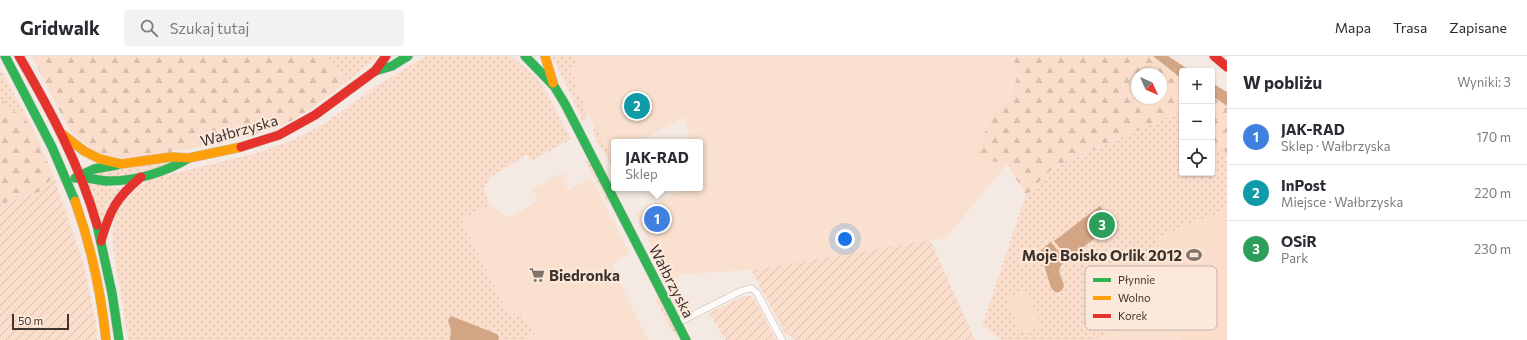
<!DOCTYPE html>
<html lang="pl">
<head>
<meta charset="utf-8">
<style>
	:root { --surface:#fff; --page:#f2f2f3; --text:#2b2b33; --muted:#7c7c81; --line:#e1e1e2; --accent:#111827 }
	body { margin:0; font-family:Commissioner,sans-serif; background:var(--page); color:var(--text) }
	.controls { position:absolute; right:12px; top:12px; display:grid; overflow:hidden; border-radius:4px; box-shadow:0 1px 3px #0004 }
	.controls button { width:36px; height:36px; display:grid; place-items:center; padding:0; border:0; border-bottom:1px solid var(--line); background:var(--surface); color:var(--text); font:20px sans-serif }
	.compass { position:absolute; left:1131px; top:12px; width:36px; height:36px; border-radius:50%; background:var(--surface); box-shadow:0 1px 3px #0004; rotate:135deg }
	.scale { position:absolute; left:12px; bottom:10px; width:57px; box-sizing:border-box; padding-left:4px; border:2px solid #3f332b; border-top:0; font-size:11px; line-height:14px; white-space:nowrap; color:#3f332b; -webkit-text-stroke:3px #fce9dc; paint-order:stroke }
	.you { position:absolute; left:845px; top:183px; width:14px; height:14px; margin:-10px; border:3px solid #fff; border-radius:50%; background:#1a73e8; box-shadow:0 0 0 6px #1a73e833 }
	.badge { display:grid; place-items:center; width:26px; height:26px; border-radius:50%; background:var(--accent); color:#fff; font-size:13px; font-weight:700 }
	.pin { position:absolute; translate:-50% -50%; border:2px solid #fff; box-shadow:0 1px 4px #0006 }
	.popup { position:absolute; left:611px; top:83px; width:92px; height:52px; box-sizing:border-box; display:grid; place-content:center; border-radius:4px; background:var(--surface); filter:drop-shadow(0 1px 3px #0005); font-size:13px; white-space:nowrap; color:var(--muted) }
	.popup b { font-size:15px; color:var(--text) }
	.popup::after { content:''; position:absolute; left:50%; top:100%; margin-left:-8px; border:8px solid transparent; border-top-color:var(--surface) }
	.list { margin:0; padding:0; list-style:none }
	h2 { display:flex; justify-content:space-between; align-items:center; height:52px; margin:0; padding:0 16px; font-size:17px }
	h2 small { font-size:13px; font-weight:400; color:var(--muted) }
	.list li { display:grid; grid-template-columns:26px 1fr auto; gap:12px; align-items:center; box-sizing:border-box; height:56px; padding:0 16px; border-top:1px solid var(--line) }
	.list b { display:block; font-size:15px; white-space:nowrap }
	.list p { margin:0; font-size:13px; white-space:nowrap; color:var(--muted) }
	.list em { font-size:13px; font-style:normal; color:var(--muted) }
	.icon { flex:none; width:22px; height:22px; fill:none; stroke:currentColor; stroke-width:2; stroke-linecap:round; stroke-linejoin:round }
	.map { position:relative; flex:none; width:1227px; height:284px; overflow:hidden }
	header { display:flex; align-items:center; gap:24px; box-sizing:border-box; height:56px; padding:0 20px; background:var(--surface); border-bottom:1px solid var(--line) }
	header strong { font-size:19px }
	nav { display:flex; gap:22px; margin-inline-start:auto; font-size:14px }
	.search { width:280px; height:36px; background:var(--page); display:flex; align-items:center; gap:10px; box-sizing:border-box; padding:0 14px; border-radius:4px; color:var(--muted); font-size:15px }
	main { display:flex }
	aside { flex:1; background:var(--surface) }
	.map>svg:first-child { display:block }
	.built { fill:#fae1cf }
	.grass { fill:url(#grass-dots) }
	.forest { fill:url(#forest-firs); fill-rule:evenodd }
	.garden { fill:url(#garden-furrows) }
	.pitch { fill:#fadecb }
	.water { fill:#d2a584 }
	.lines { fill:none; stroke-linecap:round; stroke-linejoin:round }
	.street-casing { stroke:#cac0b9; stroke-width:7 }
	.fast-casing { stroke:#cac0b9; stroke-width:10 }
	.slow-casing { stroke:#cac0b9; stroke-width:10 }
	.jam-casing { stroke:#cac0b9; stroke-width:10 }
	.street { stroke:#fefcfb; stroke-width:6 }
	.fast { stroke:#30b455; stroke-width:9 }
	.slow { stroke:#ff9f0a; stroke-width:9 }
	.jam { stroke:#e5322d; stroke-width:9 }
	.labels { text-anchor:middle; dominant-baseline:central; stroke-width:4; stroke-linejoin:round; paint-order:stroke }
	.street-label { font-size:15px; fill:#3f332b; stroke:#fce9dc }
	.poi-label { font-size:15px; font-weight:bold; fill:#3f332b; stroke:#fce9dc; text-anchor:end }
	.key { fill:#fce9dc; stroke:#c3b2a7; stroke-width:1 }
	.key-label { font-size:11px; fill:#3f332b }
</style>
</head>
<body>
<header>
<strong>Gridwalk</strong>
<div class="search"><svg class="icon" aria-label="search" viewBox="0 0 24 24"><circle cx="10" cy="10" r="6"/><path d="M15 15l6 6"/></svg>Szukaj tutaj</div>
<nav><a>Mapa</a><a>Trasa</a><a>Zapisane</a></nav>
</header>
<main>
<div class="map">
<svg width="1227" height="284" viewBox="0 0 1227 284">
	<defs>
		<pattern id="grass-dots" width="8" height="8" patternUnits="userSpaceOnUse"><rect width="8" height="8" fill="#fadecb"/><path d="M2 2h.1M6 6h.1" fill="none" stroke="#d7bfae" stroke-width="1.8" stroke-linecap="round"/></pattern>
		<pattern id="forest-firs" width="22" height="20" patternUnits="userSpaceOnUse"><rect width="22" height="20" fill="#fadecb"/><path d="M5 1l3.5 6h-7zM16 11l3.5 6h-7z" fill="#d7bfae"/></pattern>
		<pattern id="garden-furrows" width="10" height="10" patternUnits="userSpaceOnUse"><rect width="10" height="10" fill="#fadecb"/><path d="M-1 1l2-2M0 10L10 0M9 11l2-2" fill="none" stroke="#d7bfae"/></pattern>
	</defs>
	<rect width="100%" height="100%" fill="#f5eae3"/>
	<g class="built">
		<path d="M573 0H1013L1018 18 1009 46 974 101 1007 108 946 182 751 214 682 218 669 225 635 158 685 132H700V86H691L685 61 663 72 640 86H614L613 107 577 36 572 13 578 3 573 1Z"/>
		<path d="M564 116 568 123 564 125 568 134 591 122 629 195V198L611 208 648 284H525L534 278 521 255 509 261 461 163 490 149 508 162 538 145 532 133Z"/>
		<path d="M1170 251 1180 284H1094Z"/>
	</g>
	<g class="grass">
		<path d="M328 0H379L345 27Z"/>
		<path d="M426 0H511L535 20 545 34 571 83 531 105 527 99 490 121 484 133 490 149 461 163 509 261 520 255 534 278 525 284H498L497 278 480 272 448 264 451 274 450 284H128C125 267 123 249 120 232 111 183 101 152 151 123L254 98 295 83 324 68 375 31Z"/>
		<path d="M552 0H573V1L578 3 572 13 577 36 587 54 586 65H583Z"/>
		<path d="M0 13 32 70 0 43Z"/>
		<path d="M1178 57 1182 61V117H1212V86L1227 97V153L1155 183 1177 236 1165 241 1170 251 1094 284H1002L982 270 1026 139 1055 110Z"/>
		<path d="M594 72H596L614 108V117C612 114 612 111 611 108 606 98 592 83 594 72Z"/>
		<path d="M180 103V106L122 120 111 122 89 120 97 116 161 107Z"/>
		<path d="M588 104 609 144 608 147 586 106Z"/>
		<path d="M89 128 120 132V134L107 151 102 168 100 167 88 130Z"/>
		<path d="M655 242 659 243 677 278 676 282Z"/>
	</g>
	<g class="forest">
		<path d="M32 0H328L345 27 311 53 293 64 275 72 245 81 204 90 135 102H119L105 100 96 95 85 88 69 74Z"/>
		<path d="M1013 0H1153L1182 23V61L1178 57 1055 110 1026 139 1007 108 973 101 997 51 1009 46 1018 18ZM1137 18H1161V42H1137Z"/>
		<path d="M1212 40 1227 50V97L1212 86Z"/>
		<path d="M0 43 32 70 54 121 39 136 0 149Z"/>
	</g>
	<g class="garden">
		<path d="M54 121 84 209 96 268 97 284H0V149L39 136Z"/>
		<path d="M930 184 975 284H796L782 275 783 273 751 214Z"/>
		<path d="M744 240H751L755 244 776 284H726L709 257Z"/>
	</g>
	<g class="pitch">
		<path d="M1227 153V284H1180L1165 241 1177 236 1155 183Z"/>
		<path d="M1170 226 1172 232 1156 239 1153 233Z"/>
		<path d="M1028 234 1041 271 1019 278 1007 241Z"/>
	</g>
	<g class="water">
		<path d="M1153 0H1168L1191 15H1182V23Z"/>
		<path d="M1212 27 1227 36V50L1212 40Z"/>
		<path d="M1100 150 1113 169 1068 202 1054 185Z"/>
		<path d="M1051 186 1065 204C1055 216 1061 218 1064 230 1062 235 1060 237 1055 236L1051 232 1040 195Z"/>
		<path d="M451 260 497 278 499 281 498 284H450L451 274 448 264Z"/>
	</g>
	<g class="lines">
		<defs>
			<path id="street" d="M677 267 741 235 751 232 757 237 782 284"/>
			<g id="fast">
				<path d="M5 0 52 91 75 145"/>
				<path d="M525 0 554 30 565 48 686 284"/>
				<path d="M375 15 392 10 408 0"/>
				<path d="M79 120 94 113 117 109"/>
				<path d="M75 122C87 120 97 125 109 125 136 125 166 116 189 102"/>
				<path d="M97 169 112 237 119 284"/>
			</g>
			<g id="slow">
				<path d="M545 0 553 27"/>
				<path d="M61 77 84 95 100 103 121 108 171 101 189 102 241 91"/>
				<path d="M75 145C91 190 101 236 106 284"/>
			</g>
			<g id="jam">
				<path d="M19 0C50 54 80 109 97 169"/>
				<path d="M1214 0 1227 11"/>
				<path d="M241 91 279 79 315 59 375 15 386 0"/>
				<path d="M101 185C110 154 116 142 141 121"/>
			</g>
		</defs>
		<use href="#street" class="street-casing"/>
		<use href="#fast" class="fast-casing"/>
		<use href="#slow" class="slow-casing"/>
		<use href="#jam" class="jam-casing"/>
		<use href="#street" class="street"/>
		<use href="#fast" class="fast"/>
		<use href="#slow" class="slow"/>
		<use href="#jam" class="jam"/>
	</g>
	<defs>
		<symbol id="stadium-bare" viewBox="-9 -9 18 18"><path d="M0-5a6.5 5 0 1 0 0 10a6.5 5 0 1 0 0-10ZM-3.5-1.8h7v3.6h-7Z" fill="#7f736b" stroke="#fce9dc" stroke-width="2.5" paint-order="stroke"/></symbol>
		<symbol id="supermarket-bare" viewBox="-9 -9 18 18"><path d="M-6-5.5h2.5l.6 2H6L4.5 2H-2.5L-4.4-4H-6ZM-1.5 3.2a1.3 1.3 0 1 0 .1 0ZM3 3.2a1.3 1.3 0 1 0 .1 0Z" fill="#7f736b" stroke="#fce9dc" stroke-width="2.5" paint-order="stroke"/></symbol>
	</defs>
	<g fill-rule="evenodd">
		<use href="#stadium-bare" x="1183" y="188" width="22" height="22"/>
		<use href="#supermarket-bare" x="526" y="208" width="22" height="22"/>
	</g>
	<g class="labels">
		<g class="street-label">
			<text transform="translate(239 74) rotate(-16)">Wałbrzyska</text>
			<text transform="translate(672 225) rotate(63)">Wałbrzyska</text>
		</g>
		<g class="poi-label">
			<text x="1182" y="199">Moje Boisko Orlik 2012</text>
			<text x="549" y="219" text-anchor="start">Biedronka</text>
		</g>
	</g>
	<rect x="1085" y="210" width="132" height="64" rx="6" class="key"/>
	<rect x="1093" y="222" width="18" height="4" fill="#30b455"/>
	<rect x="1093" y="240" width="18" height="4" fill="#ff9f0a"/>
	<rect x="1093" y="258" width="18" height="4" fill="#e5322d"/>
	<g class="key-label">
		<text x="1118" y="228">Płynnie</text>
		<text x="1118" y="246">Wolno</text>
		<text x="1118" y="264">Korek</text>
	</g>
</svg>
<div class="controls">
<button>+</button>
<button>−</button>
<button><svg class="icon" aria-label="locate" viewBox="0 0 24 24"><circle cx="12" cy="12" r="6"/><path d="M12 2v4M12 18v4M2 12h4M18 12h4"/></svg></button>
</div>
<svg class="compass" viewBox="-18 -18 36 36"><path d="M0-13l5 13h-10z" fill="#e53935"/><path d="M0 13l5-13h-10z" fill="#7c7c81"/></svg>
<div class="scale">50 m</div>
<div class="you"></div>
<div class="pin badge" style="left:657px;top:163px;background:#3f7fe0">1</div>
<div class="popup"><b>JAK-RAD</b>Sklep</div>
<div class="pin badge" style="left:637px;top:50px;background:#0f9aa8">2</div>
<div class="pin badge" style="left:1102px;top:169px;background:#2e9e5b">3</div>
</div>
<aside>
<h2>W pobliżu<small>Wyniki: 3</small></h2>
<ul class="list">
<li><span class="badge" style="background:#3f7fe0">1</span><div><b>JAK-RAD</b><p>Sklep · Wałbrzyska</p></div><em>170 m</em></li>
<li><span class="badge" style="background:#0f9aa8">2</span><div><b>InPost</b><p>Miejsce · Wałbrzyska</p></div><em>220 m</em></li>
<li><span class="badge" style="background:#2e9e5b">3</span><div><b>OSiR</b><p>Park</p></div><em>230 m</em></li>
</ul>
</aside>
</main>
</body>
</html>
